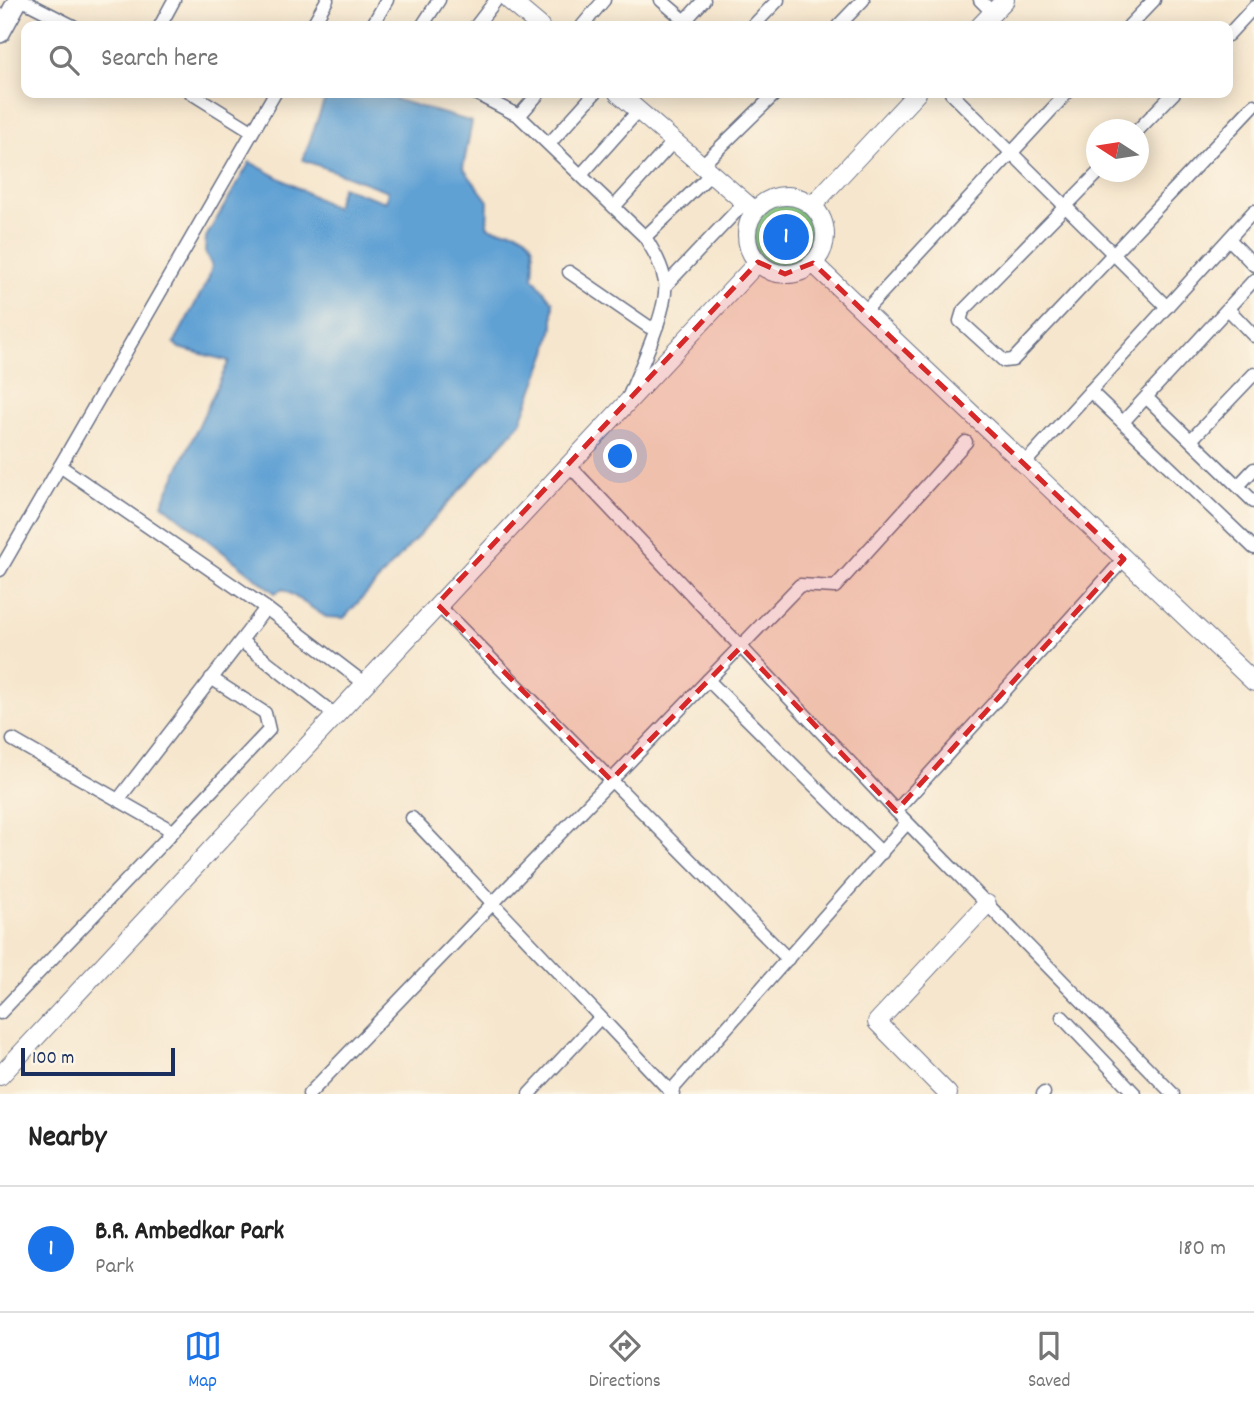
<!DOCTYPE html>
<html lang="en">
<head>
<meta charset="utf-8">
<style>
	:root { --surface:#fff; --page:#f6f6f6; --text:#222; --muted:#767676; --line:#e0e0e0; --accent:#1a73e8 }
	body { margin:0; font-family:Dekko,sans-serif; background:var(--page); color:var(--text) }
	.compass { position:absolute; left:1086px; top:119px; width:63px; height:63px; border-radius:50%; background:var(--surface); box-shadow:0 4px 18px #0003; rotate:282deg }
	.scale { position:absolute; left:21px; bottom:18px; width:154px; box-sizing:border-box; padding-left:7px; border:4px solid #1b2f5e; border-top:0; font-size:19px; line-height:24px; white-space:nowrap; color:#1b2f5e; -webkit-text-stroke:5px #fcf5e5; paint-order:stroke }
	.you { position:absolute; left:621px; top:457px; width:24px; height:24px; margin:-18px; border:5px solid #fff; border-radius:50%; background:#1a73e8; box-shadow:0 0 0 10px #1a73e833 }
	.badge { display:grid; place-items:center; width:46px; height:46px; border-radius:50%; background:var(--accent); color:#fff; font-size:23px; font-weight:700 }
	.pin { position:absolute; translate:-50% -50%; border:4px solid #fff; box-shadow:0 2px 7px #0006 }
	.list { margin:0; padding:0; list-style:none }
	h2 { display:flex; justify-content:space-between; align-items:center; height:91px; margin:0; padding:0 28px; font-size:30px }
	h2 small { font-size:23px; font-weight:400; color:var(--muted) }
	.list li { display:grid; grid-template-columns:46px 1fr auto; gap:21px; align-items:center; box-sizing:border-box; height:126px; padding:0 28px; border-top:2px solid var(--line) }
	.list b { display:block; font-size:26px; white-space:nowrap }
	.list p { margin:0; font-size:23px; white-space:nowrap; color:var(--muted) }
	.list em { font-size:23px; font-style:normal; color:var(--muted) }
	.icon { flex:none; width:38px; height:38px; fill:none; stroke:currentColor; stroke-width:2; stroke-linecap:round; stroke-linejoin:round }
	.map { position:relative; flex:none; width:1254px; height:1094px; overflow:hidden }
	.search { position:absolute; background:var(--surface); box-shadow:0 4px 18px #0003; left:21px; right:21px; top:21px; height:77px; display:flex; align-items:center; gap:18px; box-sizing:border-box; padding:0 24px; border-radius:14px; color:var(--muted); font-size:26px }
	.sheet { height:217px; background:var(--surface) }
	nav { display:flex; justify-content:space-around; align-items:center; box-sizing:border-box; height:98px; border-top:2px solid var(--line); background:var(--surface); font-size:19px; color:var(--muted) }
	nav a { display:grid; justify-items:center; gap:4px }
	nav .on { color:var(--accent) }
	.map>svg:first-child { display:block }
	.green { fill:#88c982; stroke:#527c70; stroke-width:2 }
	.water { fill:#61a1d4; stroke:#3e6899; stroke-width:2 }
	.lines { fill:none; stroke-linecap:round; stroke-linejoin:round }
	.street-casing { stroke:#686f85; stroke-width:15 }
	.secondary-casing { stroke:#686f85; stroke-width:20 }
	.primary-casing { stroke:#686f85; stroke-width:22 }
	.street { stroke:#fff; stroke-width:12 }
	.secondary { stroke:#fff; stroke-width:18 }
	.primary { stroke:#fff; stroke-width:19 }
	.marked { fill:#d62828; fill-opacity:0.2; stroke:#d62828; stroke-width:5; stroke-dasharray:14 9; stroke-linejoin:round }
</style>
</head>
<body>
<div class="map">
<svg width="1254" height="1094" viewBox="0 0 1254 1094">
	<rect width="100%" height="100%" fill="#fcf5e5"/>
	<filter id="ink" filterUnits="userSpaceOnUse"><feTurbulence type="fractalNoise" baseFrequency=".0143" numOctaves="2"/><feDisplacementMap in="SourceGraphic" scale="14" xChannelSelector="R" yChannelSelector="G"/><feConvolveMatrix kernelMatrix="1 2 1 2 8 2 1 2 1" color-interpolation-filters="sRGB"/></filter>
	<filter id="wash" filterUnits="userSpaceOnUse"><feTurbulence type="fractalNoise" baseFrequency=".00686" numOctaves="4" result="noise"/><feDisplacementMap in="SourceGraphic" scale="28" xChannelSelector="R" yChannelSelector="G"/><feGaussianBlur stdDeviation="1.57" result="paint"/><feColorMatrix in="noise" values="0 0 0 0 0 0 0 0 0 0 0 0 0 0 0 0 0 1.4 0 .05"/><feComposite in="paint" operator="in"/></filter>
	<g filter="url(#wash)">
		<rect width="100%" height="100%" fill="#f6e6cd"/>
		<circle class="green" cx="786" cy="235" r="34"/>
		<path class="water" d="M327 93H374L472 122 463 168 488 201 487 226C498 232 503 229 514 231 539 237 534 258 533 277L553 302V327L547 352 520 424 344 618 326 617 283 589 275 593 162 504 229 361 179 348 174 343 208 280 212 266 205 252 206 237 250 162 335 208 342 187 386 202 388 191 303 160Z"/>
	</g>
	<g filter="url(#ink)">
		<g class="lines">
			<defs>
				<g id="street">
					<path d="M22 0 73 26"/>
					<path d="M661 0 691 26"/>
					<path d="M980 0 993 13"/>
					<path d="M685 21 704 0"/>
					<path d="M160 26 174 0"/>
					<path d="M312 26 327 0"/>
					<path d="M372 26 387 0"/>
					<path d="M422 26 439 0"/>
					<path d="M476 26 496 0"/>
					<path d="M582 26 604 0"/>
					<path d="M753 26 778 0"/>
					<path d="M838 26 863 0"/>
					<path d="M1129 26 1154 0"/>
					<path d="M1228 35 1254 7"/>
					<path d="M191 93 252 131"/>
					<path d="M475 93 519 116 645 237C654 252 662 265 665 282 669 308 639 370 629 396"/>
					<path d="M951 93 1167 307"/>
					<path d="M519 116 539 93"/>
					<path d="M1138 130 1174 93"/>
					<path d="M549 144 595 93"/>
					<path d="M702 165 776 93"/>
					<path d="M1099 172 963 311 960 321 1004 361 1013 360 1254 105"/>
					<path d="M581 175 639 110"/>
					<path d="M614 207 674 141"/>
					<path d="M645 237 712 173"/>
					<path d="M1229 239 1254 265"/>
					<path d="M569 272 649 327 657 326"/>
					<path d="M666 285 745 202"/>
					<path d="M1228 309 1254 336"/>
					<path d="M864 312 1067 93"/>
					<path d="M1090 391 1254 548"/>
					<path d="M1147 398 1254 502"/>
					<path d="M1123 422 1254 280"/>
					<path d="M1191 440 1254 374"/>
					<path d="M568 464 896 811 1173 1094"/>
					<path d="M1024 464 1254 211"/>
					<path d="M60 466 266 608 364 683"/>
					<path d="M1238 486 1254 469"/>
					<path d="M0 570 275 93"/>
					<path d="M437 604 788 959"/>
					<path d="M241 641 335 715"/>
					<path d="M118 800 266 608"/>
					<path d="M896 811 1124 559"/>
					<path d="M412 818 673 1094"/>
					<path d="M168 837 269 730 265 713 211 678"/>
					<path d="M882 853 708 680 800 585 835 587 966 442"/>
					<path d="M0 1013 168 837 169 829 13 740"/>
					<path d="M1062 1017 1135 1094"/>
					<path d="M670 1092 907 823"/>
					<path d="M309 1094 708 680"/>
					<path d="M529 1094 600 1018"/>
					<path d="M1043 1094 1044 1093"/>
				</g>
				<g id="secondary">
					<path d="M509 0 540 26"/>
					<path d="M980 26 1005 0"/>
					<path d="M618 93 755 211"/>
					<circle cx="786" cy="235" r="39"/>
					<path d="M812 206 917 93"/>
					<path d="M813 263 1254 682"/>
					<path d="M0 1076 758 262"/>
					<path d="M948 1094 877 1022 987 904"/>
				</g>
				<path id="primary" d="M0 33 18 0"/>
			</defs>
			<use href="#street" class="street-casing"/>
			<use href="#secondary" class="secondary-casing"/>
			<use href="#primary" class="primary-casing"/>
			<use href="#street" class="street"/>
			<use href="#secondary" class="secondary"/>
			<use href="#primary" class="primary"/>
		</g>
	</g>
	<path class="marked" d="M758 262 785 274 813 263 1124 559 896 811 741 647 611 780 437 604Z"/>
</svg>
<svg class="compass" viewBox="-18 -18 36 36"><path d="M0-13l5 13h-10z" fill="#e53935"/><path d="M0 13l5-13h-10z" fill="#767676"/></svg>
<div class="scale">100 m</div>
<div class="you"></div>
<div class="pin badge" style="left:786px;top:237px">1</div>
<div class="search"><svg class="icon" aria-label="search" viewBox="0 0 24 24"><circle cx="10" cy="10" r="6"/><path d="M15 15l6 6"/></svg>Search here</div>
</div>
<section class="sheet">
<h2>Nearby<small></small></h2>
<ul class="list">
<li><span class="badge">1</span><div><b>B.R. Ambedkar Park</b><p>Park</p></div><em>180 m</em></li>
</ul>
</section>
<nav>
<a class="on"><svg class="icon" aria-label="map" viewBox="0 0 24 24"><path d="M3 6l6-2 6 2 6-2v14l-6 2-6-2-6 2zM9 4v14M15 6v14"/></svg>Map</a>
<a><svg class="icon" aria-label="directions" viewBox="0 0 24 24"><path d="M12 3l9 9-9 9-9-9zM9 14v-3h6M13 9l2 2-2 2"/></svg>Directions</a>
<a><svg class="icon" aria-label="saved" viewBox="0 0 24 24"><path d="M7 4h10v16l-5-4-5 4z"/></svg>Saved</a>
</nav>
</body>
</html>
